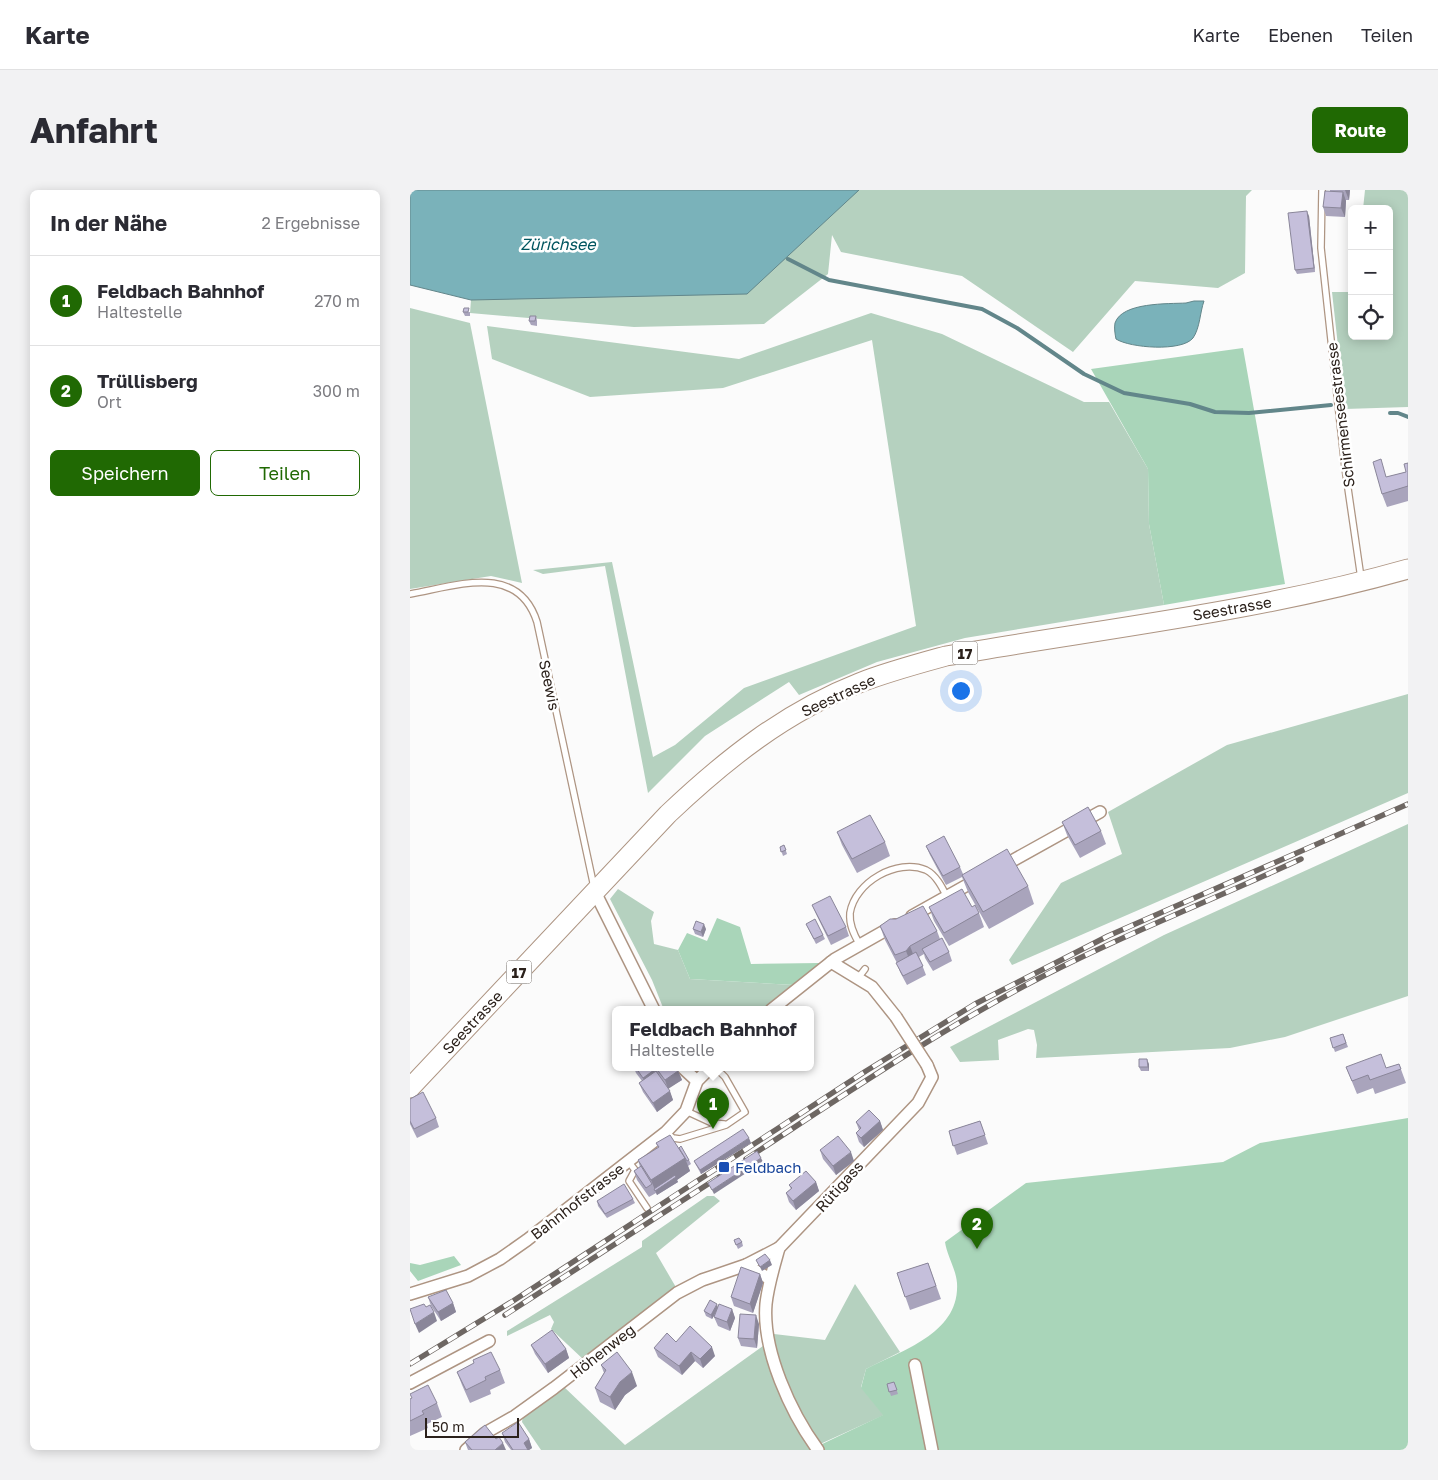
<!DOCTYPE html>
<html lang="de">
<head>
<meta charset="utf-8">
<style>
	:root { --surface:#fff; --page:#f2f2f3; --text:#2b2b33; --muted:#7c7c81; --line:#e1e1e2; --accent:#206903 }
	body { margin:0; font-family:"Golos Text",sans-serif; background:var(--page); color:var(--text) }
	.controls { position:absolute; right:15px; top:15px; display:grid; overflow:hidden; border-radius:8px; box-shadow:0 2px 12px #0003 }
	.controls button { width:45px; height:45px; display:grid; place-items:center; padding:0; border:0; border-bottom:1px solid var(--line); background:var(--surface); color:var(--text); font:25px sans-serif }
	.scale { position:absolute; left:15px; bottom:12px; width:94px; box-sizing:border-box; padding-left:5px; border:2px solid #2b211b; border-top:0; font-size:14px; line-height:18px; white-space:nowrap; color:#2b211b; -webkit-text-stroke:4px #fff; paint-order:stroke }
	.you { position:absolute; left:550px; top:500px; width:18px; height:18px; margin:-12px; border:4px solid #fff; border-radius:50%; background:#1a73e8; box-shadow:0 0 0 8px #1a73e833 }
	.badge { display:grid; place-items:center; width:32px; height:32px; border-radius:50%; background:var(--accent); color:#fff; font-size:16px; font-weight:700 }
	.pin { position:absolute; translate:-50% -41px; filter:drop-shadow(0 1px 2px #0008) }
	.pin::after { content:''; position:absolute; top:26px; width:18px; height:15px; background:inherit; clip-path:polygon(0 0,100% 0,50% 100%) }
	.popup { position:absolute; left:202px; top:816px; width:202px; height:65px; box-sizing:border-box; display:grid; place-content:center; border-radius:8px; background:var(--surface); filter:drop-shadow(0 1px 4px #0005); font-size:16px; white-space:nowrap; color:var(--muted) }
	.popup b { font-size:19px; color:var(--text) }
	.popup::after { content:''; position:absolute; left:50%; top:100%; margin-left:-10px; border:10px solid transparent; border-top-color:var(--surface) }
	.list { margin:0; padding:0; list-style:none }
	h2 { display:flex; justify-content:space-between; align-items:center; height:65px; margin:0; padding:0 20px; font-size:21px }
	h2 small { font-size:16px; font-weight:400; color:var(--muted) }
	.list li { display:grid; grid-template-columns:32px 1fr auto; gap:15px; align-items:center; box-sizing:border-box; height:90px; padding:0 20px; border-top:1px solid var(--line) }
	.list b { display:block; font-size:19px; white-space:nowrap }
	.list p { margin:0; font-size:16px; white-space:nowrap; color:var(--muted) }
	.list em { font-size:16px; font-style:normal; color:var(--muted) }
	.actions { display:flex; gap:10px; padding:15px 20px }
	.actions a { flex:1; padding:11px 0; border:1px solid var(--accent); border-radius:8px; text-align:center; font-size:18px; color:var(--accent) }
	.actions .main { background:var(--accent); color:#fff }
	.icon { flex:none; width:28px; height:28px; fill:none; stroke:currentColor; stroke-width:2; stroke-linecap:round; stroke-linejoin:round }
	.map { position:relative; flex:none; width:998px; height:1260px; overflow:hidden; border-radius:8px }
	header { display:flex; align-items:center; gap:30px; box-sizing:border-box; height:70px; padding:0 25px; background:var(--surface); border-bottom:1px solid var(--line) }
	header strong { font-size:24px }
	nav { display:flex; gap:28px; margin-inline-start:auto; font-size:18px }
	.intro { display:flex; align-items:center; justify-content:space-between; box-sizing:border-box; height:120px; padding:0 30px }
	h1 { margin:0; font-size:35px }
	.button { padding:12px 22px; border-radius:8px; background:var(--accent); color:#fff; font-size:18px; font-weight:700 }
	main { display:flex; gap:30px; padding:0 30px }
	aside { flex:1; background:var(--surface); border-radius:8px; box-shadow:0 2px 12px #0003 }
	.map>svg:first-child { display:block }
	.green { fill:#b5d1bf }
	.forest { fill:#a9d5b9 }
	.water { fill:#7ab2ba; stroke:#62868a }
	.lines { fill:none; stroke-linecap:round; stroke-linejoin:round }
	.stream { stroke:#62868a; stroke-width:4 }
	.service-casing { stroke:#ae9583; stroke-width:8 }
	.minor-casing { stroke:#ae9583; stroke-width:14 }
	.primary-casing { stroke:#ae9583; stroke-width:21 }
	.service { stroke:#fff; stroke-width:5.5 }
	.minor { stroke:#fff; stroke-width:11 }
	.primary { stroke:#fff; stroke-width:19 }
	.rail-casing { stroke:#6e6763; stroke-width:5.5 }
	.rail { stroke:#fff; stroke-width:4; stroke-dasharray:11; stroke-linecap:butt }
	.minor-bridge-casing { stroke:#ae9583; stroke-width:14; stroke-linecap:butt }
	.minor-bridge { stroke:#fff; stroke-width:11 }
	.wall { fill:#a9a4bc }
	.shaded-wall { fill:#8a8699 }
	.building { fill:#c5bfdb; stroke:#8a8699 }
	.transit-dot { fill:#1a4fb4; stroke:#fff; stroke-width:2 }
	.labels { text-anchor:middle; dominant-baseline:central; stroke-width:5; stroke-linejoin:round; paint-order:stroke }
	.shield { fill:#fff; stroke:#6b645f; stroke-width:1 }
	.shield-label { font-size:14px; font-weight:bold; fill:#2b211b }
	.street-label { font-size:15px; fill:#2b211b; stroke:#fff }
	.transit-label { font-size:15px; fill:#164399; stroke:#fff; text-anchor:start }
	.water-label { font-size:16px; font-style:italic; fill:#00555f; stroke:#fff }
</style>
</head>
<body>
<header>
<strong>Karte</strong>
<nav><a>Karte</a><a>Ebenen</a><a>Teilen</a></nav>
</header>
<div class="intro"><h1>Anfahrt</h1><a class="button">Route</a></div>
<main>
<aside>
<h2>In der Nähe<small>2 Ergebnisse</small></h2>
<ul class="list">
<li><span class="badge">1</span><div><b>Feldbach Bahnhof</b><p>Haltestelle</p></div><em>270 m</em></li>
<li><span class="badge">2</span><div><b>Trüllisberg</b><p>Ort</p></div><em>300 m</em></li>
</ul>
<div class="actions"><a class="main">Speichern</a><a>Teilen</a></div>
</aside>
<div class="map">
<svg width="998" height="1260" viewBox="0 0 998 1260">
	<rect width="100%" height="100%" fill="#fbfbfb"/>
	<g class="green">
		<path d="M423 0H842L836 6 835 83 808 98 725 91 663 162 552 86 431 62 422 45 418 84 354 134 224 137 60 123 61 110 65 104Z"/>
		<path d="M955 0H998V217L935 219 922 102H942V146H979V19H953Z"/>
		<path d="M0 118 60 133 112 393 81 386 0 399Z"/>
		<path d="M461 123 532 144 674 212H699L738 279 739 334 754 415 555 448 467 472 389 505 379 492 295 546 238 603 195 376 133 384 123 380 202 372 243 567 265 555 334 498 506 436 462 150 313 198 180 207 82 169 77 136 329 169Z"/>
		<path d="M998 504V603L602 775 599 770 651 693 712 664 698 622 817 555Z"/>
		<path d="M998 634V806L875 847 820 858 626 868 627 855 624 840 618 839 588 850 589 870 550 872 540 857 754 745Z"/>
		<path d="M208 699 244 722 241 731 244 754 268 760 280 789 384 795 352 820H254L242 790 200 709Z"/>
		<path d="M297 1006H304L310 1011 246 1063 267 1099 174 1170 141 1139 144 1132 140 1125 97 1146V1141L232 1057V1051Z"/>
		<path d="M445 1094 490 1162 456 1179 451 1197 474 1225 408 1255 405 1260H131L112 1232 113 1226 153 1196 215 1255 357 1153 364 1144 415 1150Z"/>
	</g>
	<g class="forest">
		<path d="M833 158 875 394 754 415 739 334 738 279 681 179Z"/>
		<path d="M307 728 330 737 341 774 410 773 384 795 280 789 268 760 277 743 297 751Z"/>
		<path d="M998 928V1260H405L408 1256 473 1225 451 1198 456 1179C493 1160 550 1143 547 1093 546 1079 537 1066 535 1052L616 993 813 972 850 953Z"/>
		<path d="M44 1066 51 1075 8 1091 0 1081V1073L10 1075Z"/>
	</g>
	<g class="water">
		<path d="M0 0H449L337 104 61 110 0 95Z"/>
		<path d="M784 111H794C790 122 790 138 783 148 772 162 720 158 706 149 705 144 704 138 705 133 712 112 758 114 776 113Z"/>
	</g>
	<g class="lines">
		<g class="stream">
			<path d="M378 69 419 90 572 119 607 138 674 184 714 203 780 214 805 222 839 223 921 215"/>
			<path d="M980 223H988L998 227"/>
		</g>
		<defs>
			<g id="service">
				<path d="M912 0 911 58 935 278 951 388"/>
				<path d="M0 404C46 396 108 372 127 432L184 697"/>
				<path d="M450 755C444 745 439 735 440 723 445 692 487 668 516 680 526 685 532 697 537 707"/>
				<path d="M448 788 455 779"/>
				<path d="M276 921 302 933 314 934"/>
				<path d="M256 942 263 948 270 949 316 935 335 922 315 887 306 878"/>
				<path d="M218 971 225 980 219 991 237 1018"/>
			</g>
			<g id="minor">
				<path d="M591 677 690 622"/>
				<path d="M185 702 244 820"/>
				<path d="M502 726 568 689"/>
				<path d="M421 772 462 797 486 827"/>
				<path d="M361 820 425 769 485 735"/>
				<path d="M273 878 287 891"/>
				<path d="M336 1075 360 1089"/>
				<path d="M0 1104 58 1086 90 1069 117 1050 256 942 276 921 287 891 300 878"/>
				<path d="M505 1175 522 1260"/>
				<path d="M0 1193 79 1151"/>
				<path d="M56 1260 75 1243 105 1226 144 1198 267 1103 292 1090 336 1075 369 1058"/>
				<path d="M408 1260C381 1223 352 1161 356 1114 358 1095 364 1076 369 1058L508 913 522 887 517 875"/>
			</g>
			<path id="primary" d="M0 898 258 624C315 570 375 522 449 493 477 482 507 474 536 466 690 439 847 422 998 379"/>
		</defs>
		<use href="#service" class="service-casing"/>
		<use href="#minor" class="minor-casing"/>
		<use href="#primary" class="primary-casing"/>
		<use href="#service" class="service"/>
		<use href="#minor" class="minor"/>
		<use href="#primary" class="primary"/>
		<defs>
			<g id="rail">
				<path d="M336 969C428 909 519 847 616 795 705 748 800 711 891 669"/>
				<path d="M95 1125 309 987"/>
				<path d="M0 1174 103 1111 456 881 565 814 698 746 998 614"/>
			</g>
		</defs>
		<use href="#rail" class="rail-casing"/>
		<use href="#rail" class="rail"/>
		<defs>
			<path id="minor-bridge" d="M486 827 517 875"/>
		</defs>
		<use href="#minor-bridge" class="minor-bridge-casing"/>
		<use href="#minor-bridge" class="minor-bridge"/>
	</g>
	<g class="wall">
		<path d="M920 0H940L939 10H936V11L935 27 916 26 913 17 920 1Z"/>
		<path d="M899 26 905 82 887 84 885 80Z"/>
		<path d="M53 122H60V126H55Z"/>
		<path d="M126 126 127 131V136L121 135 119 131Z"/>
		<path d="M998 273V311L977 317 972 304 977 287 996 282Z"/>
		<path d="M652 632 691 641 696 654 670 668 657 645Z"/>
		<path d="M427 642 475 652 480 666 447 683 432 655Z"/>
		<path d="M374 655 377 664 373 666 370 657Z"/>
		<path d="M516 656 550 677 553 684 618 696 624 714 579 739 558 702 552 687 536 695 520 665Z"/>
		<path d="M402 715 436 737 439 746 421 755 406 724Z"/>
		<path d="M519 717H562L569 723 574 737 539 756 524 731Z"/>
		<path d="M396 734 413 745 415 749 406 754Z"/>
		<path d="M470 736 527 741 530 749 539 762 542 771 523 781 515 768 514 764 509 767 516 785 497 795 490 782 487 773 475 750Z"/>
		<path d="M283 739H296L293 747 285 744Z"/>
		<path d="M933 844 938 857 925 862 920 848Z"/>
		<path d="M739 874V881H731L729 877Z"/>
		<path d="M989 874 996 893 965 904 963 898 947 904 936 877 976 878Z"/>
		<path d="M224 878H267L272 890 258 898 263 910 247 922 233 902 229 893 232 891 226 883Z"/>
		<path d="M0 909 26 928 29 937 7 948 0 934Z"/>
		<path d="M470 931 473 940 454 957 449 952 446 943 449 940 446 932Z"/>
		<path d="M570 931 578 954 547 965 539 941Z"/>
		<path d="M246 953 269 958 279 970 281 974 278 976 280 981 267 990 268 992 247 1005 246 1003 239 1007 227 990 224 981 230 977 228 970 248 958Z"/>
		<path d="M341 953 291 984 286 975 284 971Z"/>
		<path d="M410 960 444 971 426 985 413 969Z"/>
		<path d="M406 992 409 1001 386 1020 379 1012 376 1003 381 999 379 995Z"/>
		<path d="M223 1009 225 1013 197 1028 188 1016 187 1011Z"/>
		<path d="M324 1050 332 1052 333 1056 328 1059Z"/>
		<path d="M518 1073 531 1109 500 1120 487 1083Z"/>
		<path d="M350 1084 353 1093 343 1123 324 1116 321 1107Z"/>
		<path d="M18 1107 43 1113 46 1122 31 1131 21 1116Z"/>
		<path d="M308 1117 322 1119 325 1128 320 1141 308 1136 304 1127 306 1123 302 1129 296 1126 294 1121Z"/>
		<path d="M349 1134 347 1158 331 1156 328 1148Z"/>
		<path d="M266 1152 305 1166 293 1178 285 1171 272 1185 248 1167 244 1158Z"/>
		<path d="M121 1155 156 1159 159 1168 138 1183 125 1164Z"/>
		<path d="M64 1174 90 1180 95 1193 80 1200 81 1204 60 1213 52 1195 47 1182Z"/>
		<path d="M191 1175 227 1196 215 1205 205 1220 190 1212 185 1198 194 1183Z"/>
		<path d="M484 1192 488 1204 481 1206 477 1194Z"/>
		<path d="M0 1209 27 1213 32 1227 17 1234 18 1238 0 1246Z"/>
		<path d="M92 1243 119 1249 122 1258 119 1260H101L95 1252Z"/>
		<path d="M55 1252 96 1260H58Z"/>
	</g>
	<g class="shaded-wall">
		<path d="M935 0H940L939 10Z"/>
		<path d="M933 2 936 11 935 27 931 18Z"/>
		<path d="M897 21 899 26 905 82 904 78Z"/>
		<path d="M294 734 296 739 293 747 291 742Z"/>
		<path d="M500 756 505 769 501 774 496 761Z"/>
		<path d="M737 869 739 874V881L738 877Z"/>
		<path d="M244 880 248 889 236 897 233 888Z"/>
		<path d="M268 881 272 890 258 899 255 890Z"/>
		<path d="M260 901 263 910 247 922 243 913Z"/>
		<path d="M470 931 473 940 454 957 451 948Z"/>
		<path d="M339 948 341 953 291 984 290 980Z"/>
		<path d="M441 962 444 971 426 985 423 976Z"/>
		<path d="M275 968 280 981 267 990 268 992 247 1005 241 990Z"/>
		<path d="M351 968 353 972 304 1004 302 1000Z"/>
		<path d="M406 992 409 1001 386 1020 383 1011Z"/>
		<path d="M360 1070 362 1075 352 1081 350 1077Z"/>
		<path d="M350 1084 353 1093 343 1123 340 1114Z"/>
		<path d="M43 1113 46 1122 31 1131 28 1122Z"/>
		<path d="M307 1114 308 1118 302 1129 301 1125Z"/>
		<path d="M322 1119 325 1128 320 1141 317 1132Z"/>
		<path d="M24 1122 27 1131 9 1143 5 1134Z"/>
		<path d="M346 1125 349 1134 347 1158 344 1149Z"/>
		<path d="M302 1157 305 1166 293 1178 290 1169Z"/>
		<path d="M156 1159 159 1168 138 1183 135 1174Z"/>
		<path d="M281 1162 285 1171 272 1185 269 1176Z"/>
		<path d="M222 1182 227 1196 215 1205 205 1220 200 1207 210 1192Z"/>
		<path d="M119 1249 122 1258 119 1260H116L114 1253Z"/>
		<path d="M93 1253 96 1260H85Z"/>
	</g>
	<g class="building">
		<path d="M915 1 933 2 931 18 913 17Z"/>
		<path d="M897 21 904 78 885 80 878 23Z"/>
		<path d="M54 118H59L58 122H53Z"/>
		<path d="M120 126H126L125 131H119Z"/>
		<path d="M971 269 976 287 996 282 994 274 998 273V296L972 304 963 272Z"/>
		<path d="M678 617 691 641 665 655 652 632Z"/>
		<path d="M460 625 475 652 442 669 427 642Z"/>
		<path d="M534 646 550 677 533 686 516 656Z"/>
		<path d="M374 655 376 660 371 662 370 657Z"/>
		<path d="M597 659 618 696 573 722 552 685Z"/>
		<path d="M552 699 562 717 565 715 569 723 534 743 519 717Z"/>
		<path d="M420 706 436 737 418 746 402 715Z"/>
		<path d="M513 716 527 741 500 756 496 761 485 765 470 736 480 729H486Z"/>
		<path d="M405 729 413 745 404 749 396 734Z"/>
		<path d="M286 731 294 734 291 742 283 739Z"/>
		<path d="M532 748 539 762 520 772 512 759Z"/>
		<path d="M506 762 513 776 493 786 486 773Z"/>
		<path d="M933 844 936 853 923 858 920 848Z"/>
		<path d="M971 864 976 878 989 874 991 879 960 890 958 885 942 891 936 877Z"/>
		<path d="M729 869H737L738 877H729Z"/>
		<path d="M226 878H243L244 880 233 888Z"/>
		<path d="M246 878H267L268 881 255 890Z"/>
		<path d="M246 881 260 901 243 913 229 893Z"/>
		<path d="M13 902 26 928 4 939 0 931V909Z"/>
		<path d="M459 920 470 931 451 948 446 943 451 938 446 932Z"/>
		<path d="M570 931 575 945 543 956 539 941Z"/>
		<path d="M333 939 339 948 290 980 284 971Z"/>
		<path d="M260 945 275 968 241 990 228 970 249 957 246 953Z"/>
		<path d="M428 946 441 962 423 976 410 960Z"/>
		<path d="M271 956 279 970 277 971 269 958Z"/>
		<path d="M347 961 351 968 302 1000 298 993Z"/>
		<path d="M231 976 242 994 236 998 224 981Z"/>
		<path d="M396 981 406 992 383 1011 376 1003 382 998 379 995Z"/>
		<path d="M265 985 266 987 245 1001 244 999Z"/>
		<path d="M214 994 223 1009 195 1024 187 1011Z"/>
		<path d="M329 1048 332 1052 326 1055 324 1050Z"/>
		<path d="M355 1064 360 1070 350 1077 346 1070Z"/>
		<path d="M518 1073 526 1096 495 1107 487 1083Z"/>
		<path d="M331 1077 350 1084 340 1114 321 1107Z"/>
		<path d="M36 1100 43 1113 28 1122 18 1107Z"/>
		<path d="M300 1110 307 1114 301 1125 294 1121Z"/>
		<path d="M14 1114 16 1117 20 1115 24 1122 5 1134 0 1119Z"/>
		<path d="M309 1114 322 1119 317 1132 304 1127Z"/>
		<path d="M330 1124 346 1125 344 1149 328 1148Z"/>
		<path d="M280 1136 302 1157 290 1169 281 1162 269 1176 244 1158 257 1143 266 1152Z"/>
		<path d="M142 1140 156 1159 135 1174 121 1155Z"/>
		<path d="M81 1162 90 1180 75 1187 76 1190 56 1200 47 1182 64 1173 63 1170Z"/>
		<path d="M207 1162 222 1182 210 1192 200 1207 185 1198 196 1180 191 1175Z"/>
		<path d="M484 1192 487 1200 479 1202 477 1194Z"/>
		<path d="M18 1195 27 1213 12 1221 14 1224 0 1231V1209L2 1208 0 1204Z"/>
		<path d="M108 1232 119 1249 114 1253 118 1260H103L92 1243Z"/>
		<path d="M75 1235 86 1249 89 1247 93 1253 85 1260H62L55 1252Z"/>
	</g>
	<rect class="transit-dot" x="308" y="971" width="12" height="12" rx="2.5"/>
	<g class="labels">
		<g class="shield">
			<rect x="542.5" y="451.5" width="25" height="23" rx="4"/>
			<rect x="96.5" y="770.5" width="25" height="23" rx="4"/>
		</g>
		<g class="shield-label">
			<text x="555" y="463">17</text>
			<text x="109" y="782">17</text>
		</g>
		<g class="street-label">
			<text transform="translate(930 225) rotate(-97)">Schirmenseestrasse</text>
			<text transform="translate(822 418) rotate(-10)">Seestrasse</text>
			<text transform="translate(140 495) rotate(78)">Seewis</text>
			<text transform="translate(428 505) rotate(-25)">Seestrasse</text>
			<text transform="translate(62 832) rotate(-47)">Seestrasse</text>
			<text transform="translate(429 996) rotate(-48)">Rütigass</text>
			<text transform="translate(167 1011) rotate(-38)">Bahnhofstrasse</text>
			<text transform="translate(192 1161) rotate(-38)">Höhenweg</text>
		</g>
		<g class="transit-label">
			<text x="325" y="977">Feldbach</text>
		</g>
		<g class="water-label">
			<text x="148" y="54">Zürichsee</text>
		</g>
	</g>
</svg>
<div class="controls">
<button>+</button>
<button>−</button>
<button><svg class="icon" aria-label="locate" viewBox="0 0 24 24"><circle cx="12" cy="12" r="6"/><path d="M12 2v4M12 18v4M2 12h4M18 12h4"/></svg></button>
</div>
<div class="scale">50 m</div>
<div class="you"></div>
<div class="pin badge" style="left:303px;top:939px">1</div>
<div class="popup"><b>Feldbach Bahnhof</b>Haltestelle</div>
<div class="pin badge" style="left:567px;top:1059px">2</div>
</div>
</main>
</body>
</html>
